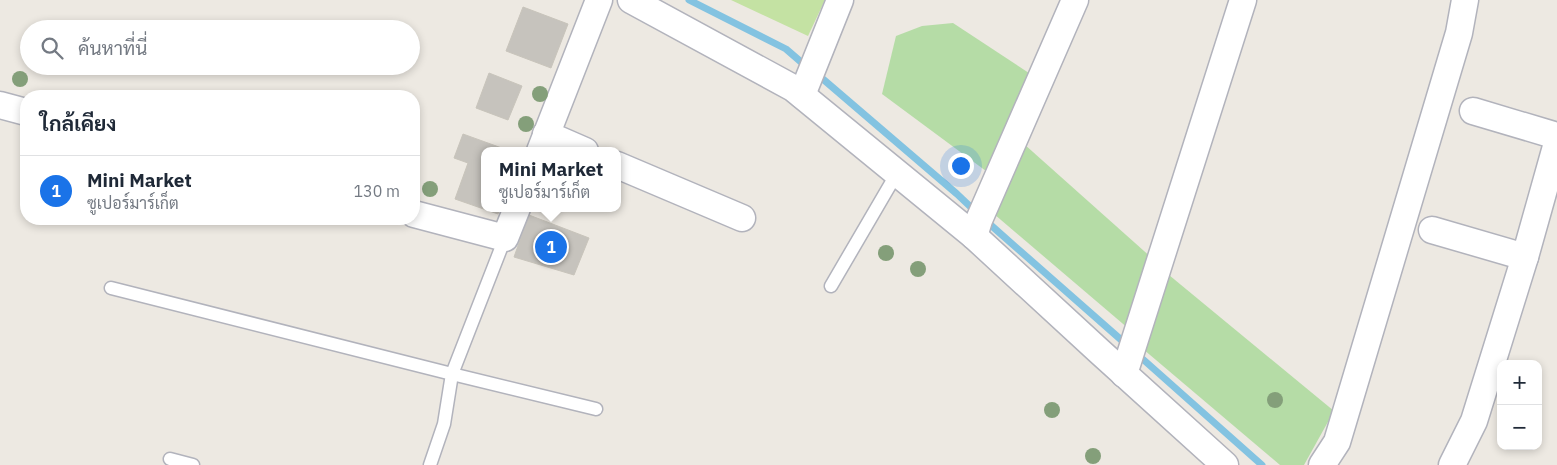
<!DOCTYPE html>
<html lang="th">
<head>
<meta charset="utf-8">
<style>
	:root { --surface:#fff; --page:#f6f6f7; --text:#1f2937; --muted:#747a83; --line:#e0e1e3; --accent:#1a73e8 }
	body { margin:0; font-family:"IBM Plex Sans",Sarabun,sans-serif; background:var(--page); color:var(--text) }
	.controls { position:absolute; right:15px; bottom:15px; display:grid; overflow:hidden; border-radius:10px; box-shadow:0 2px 8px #0003 }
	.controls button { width:45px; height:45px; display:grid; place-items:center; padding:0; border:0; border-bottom:1px solid var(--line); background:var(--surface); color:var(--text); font:25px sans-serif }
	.you { position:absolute; left:960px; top:165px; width:18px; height:18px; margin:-12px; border:4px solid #fff; border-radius:50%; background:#1a73e8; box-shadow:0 0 0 8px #1a73e833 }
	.badge { display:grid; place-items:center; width:32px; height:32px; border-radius:50%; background:var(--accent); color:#fff; font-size:16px; font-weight:700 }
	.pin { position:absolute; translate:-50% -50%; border:2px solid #fff; box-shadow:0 1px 5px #0006 }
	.popup { position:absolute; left:481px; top:147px; width:140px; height:65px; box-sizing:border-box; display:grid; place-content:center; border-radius:10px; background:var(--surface); filter:drop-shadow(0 1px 4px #0005); font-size:16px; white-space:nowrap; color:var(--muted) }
	.popup b { font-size:19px; color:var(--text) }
	.popup::after { content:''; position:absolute; left:50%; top:100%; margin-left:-10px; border:10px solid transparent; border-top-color:var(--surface) }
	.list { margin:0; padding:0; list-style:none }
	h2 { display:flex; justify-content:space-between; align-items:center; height:65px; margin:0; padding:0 20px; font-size:21px }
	h2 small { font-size:16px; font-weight:400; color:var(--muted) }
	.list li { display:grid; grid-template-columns:32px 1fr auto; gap:15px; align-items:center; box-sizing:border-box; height:70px; padding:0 20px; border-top:1px solid var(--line) }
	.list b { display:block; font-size:19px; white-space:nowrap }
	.list p { margin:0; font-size:16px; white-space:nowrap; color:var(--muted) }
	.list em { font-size:16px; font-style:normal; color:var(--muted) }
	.icon { flex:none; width:28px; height:28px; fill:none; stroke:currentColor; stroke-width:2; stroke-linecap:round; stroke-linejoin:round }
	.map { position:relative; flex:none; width:1557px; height:465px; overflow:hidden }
	.search { position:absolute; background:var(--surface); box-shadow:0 2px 8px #0003; left:20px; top:20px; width:400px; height:55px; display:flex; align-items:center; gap:12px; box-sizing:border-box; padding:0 18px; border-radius:28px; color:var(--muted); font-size:19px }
	.panel { position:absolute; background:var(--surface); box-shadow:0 2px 8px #0003; left:20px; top:90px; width:400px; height:135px; border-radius:20px }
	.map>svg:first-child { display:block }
	.green { fill:#b5dca6 }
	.pitch { fill:#c4e2a3 }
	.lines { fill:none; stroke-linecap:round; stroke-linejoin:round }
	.stream { stroke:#83c3e1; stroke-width:7 }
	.building { fill:#c6c3bd; stroke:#c8c4bb }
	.lane-casing { stroke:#b2b3bc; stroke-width:15 }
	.street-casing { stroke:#b2b3bc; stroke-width:29 }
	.lane { stroke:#fff; stroke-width:12 }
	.street { stroke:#fff; stroke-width:26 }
	.tree { fill:#849f7a }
</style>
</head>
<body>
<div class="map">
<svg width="1557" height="465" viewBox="0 0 1557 465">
	<rect width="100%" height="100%" fill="#ede9e2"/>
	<g class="green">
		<path d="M953 23 1035 77 990 174 882 94 896 36 922 26Z"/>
		<path d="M1024 144 1153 259 1129 329 994 214Z"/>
		<path d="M1169 275 1334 411 1304 465H1280L1143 349Z"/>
	</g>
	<path class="pitch" d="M731 0H825L808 36Z"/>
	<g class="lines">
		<g class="stream">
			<path d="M689 0 786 49 808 68"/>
			<path d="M817 74 957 194 977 213"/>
			<path d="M985 220 1127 345"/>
			<path d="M1137 354 1262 465"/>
		</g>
	</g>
	<g class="building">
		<path d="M523 7 568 24 551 68 506 51Z"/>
		<path d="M489 73 522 86 508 120 476 108Z"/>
		<path d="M463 134 510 151H485V208H500L498 214 455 199 468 163 454 158Z"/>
		<path d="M529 215 589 238 574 275 514 257Z"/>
	</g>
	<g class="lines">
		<defs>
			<g id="lane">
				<path d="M831 286 897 173"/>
				<path d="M111 288 452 374 596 409"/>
				<path d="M170 459 193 465"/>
				<path d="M430 465 444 424 452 374 505 238"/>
			</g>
			<g id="street">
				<path d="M631 0 793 88 974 236 1099 351 1225 465"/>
				<path d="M802 95 840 0"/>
				<path d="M0 105 26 112"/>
				<path d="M1473 111 1557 136"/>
				<path d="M546 134 585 151"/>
				<path d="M540 151 599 0"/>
				<path d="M617 165 742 218"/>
				<path d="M414 214 505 238 517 208"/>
				<path d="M1432 230 1525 257"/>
				<path d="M974 236 979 220 1075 0"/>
				<path d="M1124 374 1243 0"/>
				<path d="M1322 465 1337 442 1459 33 1465 0"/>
				<path d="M1452 465 1474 421 1525 257 1557 143"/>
			</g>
		</defs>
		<use href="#lane" class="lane-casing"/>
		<use href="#street" class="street-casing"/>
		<use href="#lane" class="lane"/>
		<use href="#street" class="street"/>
	</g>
	<g class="tree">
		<circle cx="20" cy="79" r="8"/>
		<circle cx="540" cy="94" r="8"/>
		<circle cx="526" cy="124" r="8"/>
		<circle cx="430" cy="189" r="8"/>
		<circle cx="886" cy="253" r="8"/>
		<circle cx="918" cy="269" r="8"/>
		<circle cx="1275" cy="400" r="8"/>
		<circle cx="1052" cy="410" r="8"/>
		<circle cx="1093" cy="456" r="8"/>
	</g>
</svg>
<div class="controls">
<button>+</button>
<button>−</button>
</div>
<div class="you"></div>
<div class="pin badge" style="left:551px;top:247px">1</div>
<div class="popup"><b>Mini Market</b>ซูเปอร์มาร์เก็ต</div>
<div class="search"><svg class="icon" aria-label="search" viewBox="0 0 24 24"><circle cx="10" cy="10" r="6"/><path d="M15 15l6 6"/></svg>ค้นหาที่นี่</div>
<section class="panel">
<h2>ใกล้เคียง<small></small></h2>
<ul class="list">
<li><span class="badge">1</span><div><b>Mini Market</b><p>ซูเปอร์มาร์เก็ต</p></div><em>130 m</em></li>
</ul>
</section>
</div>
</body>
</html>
